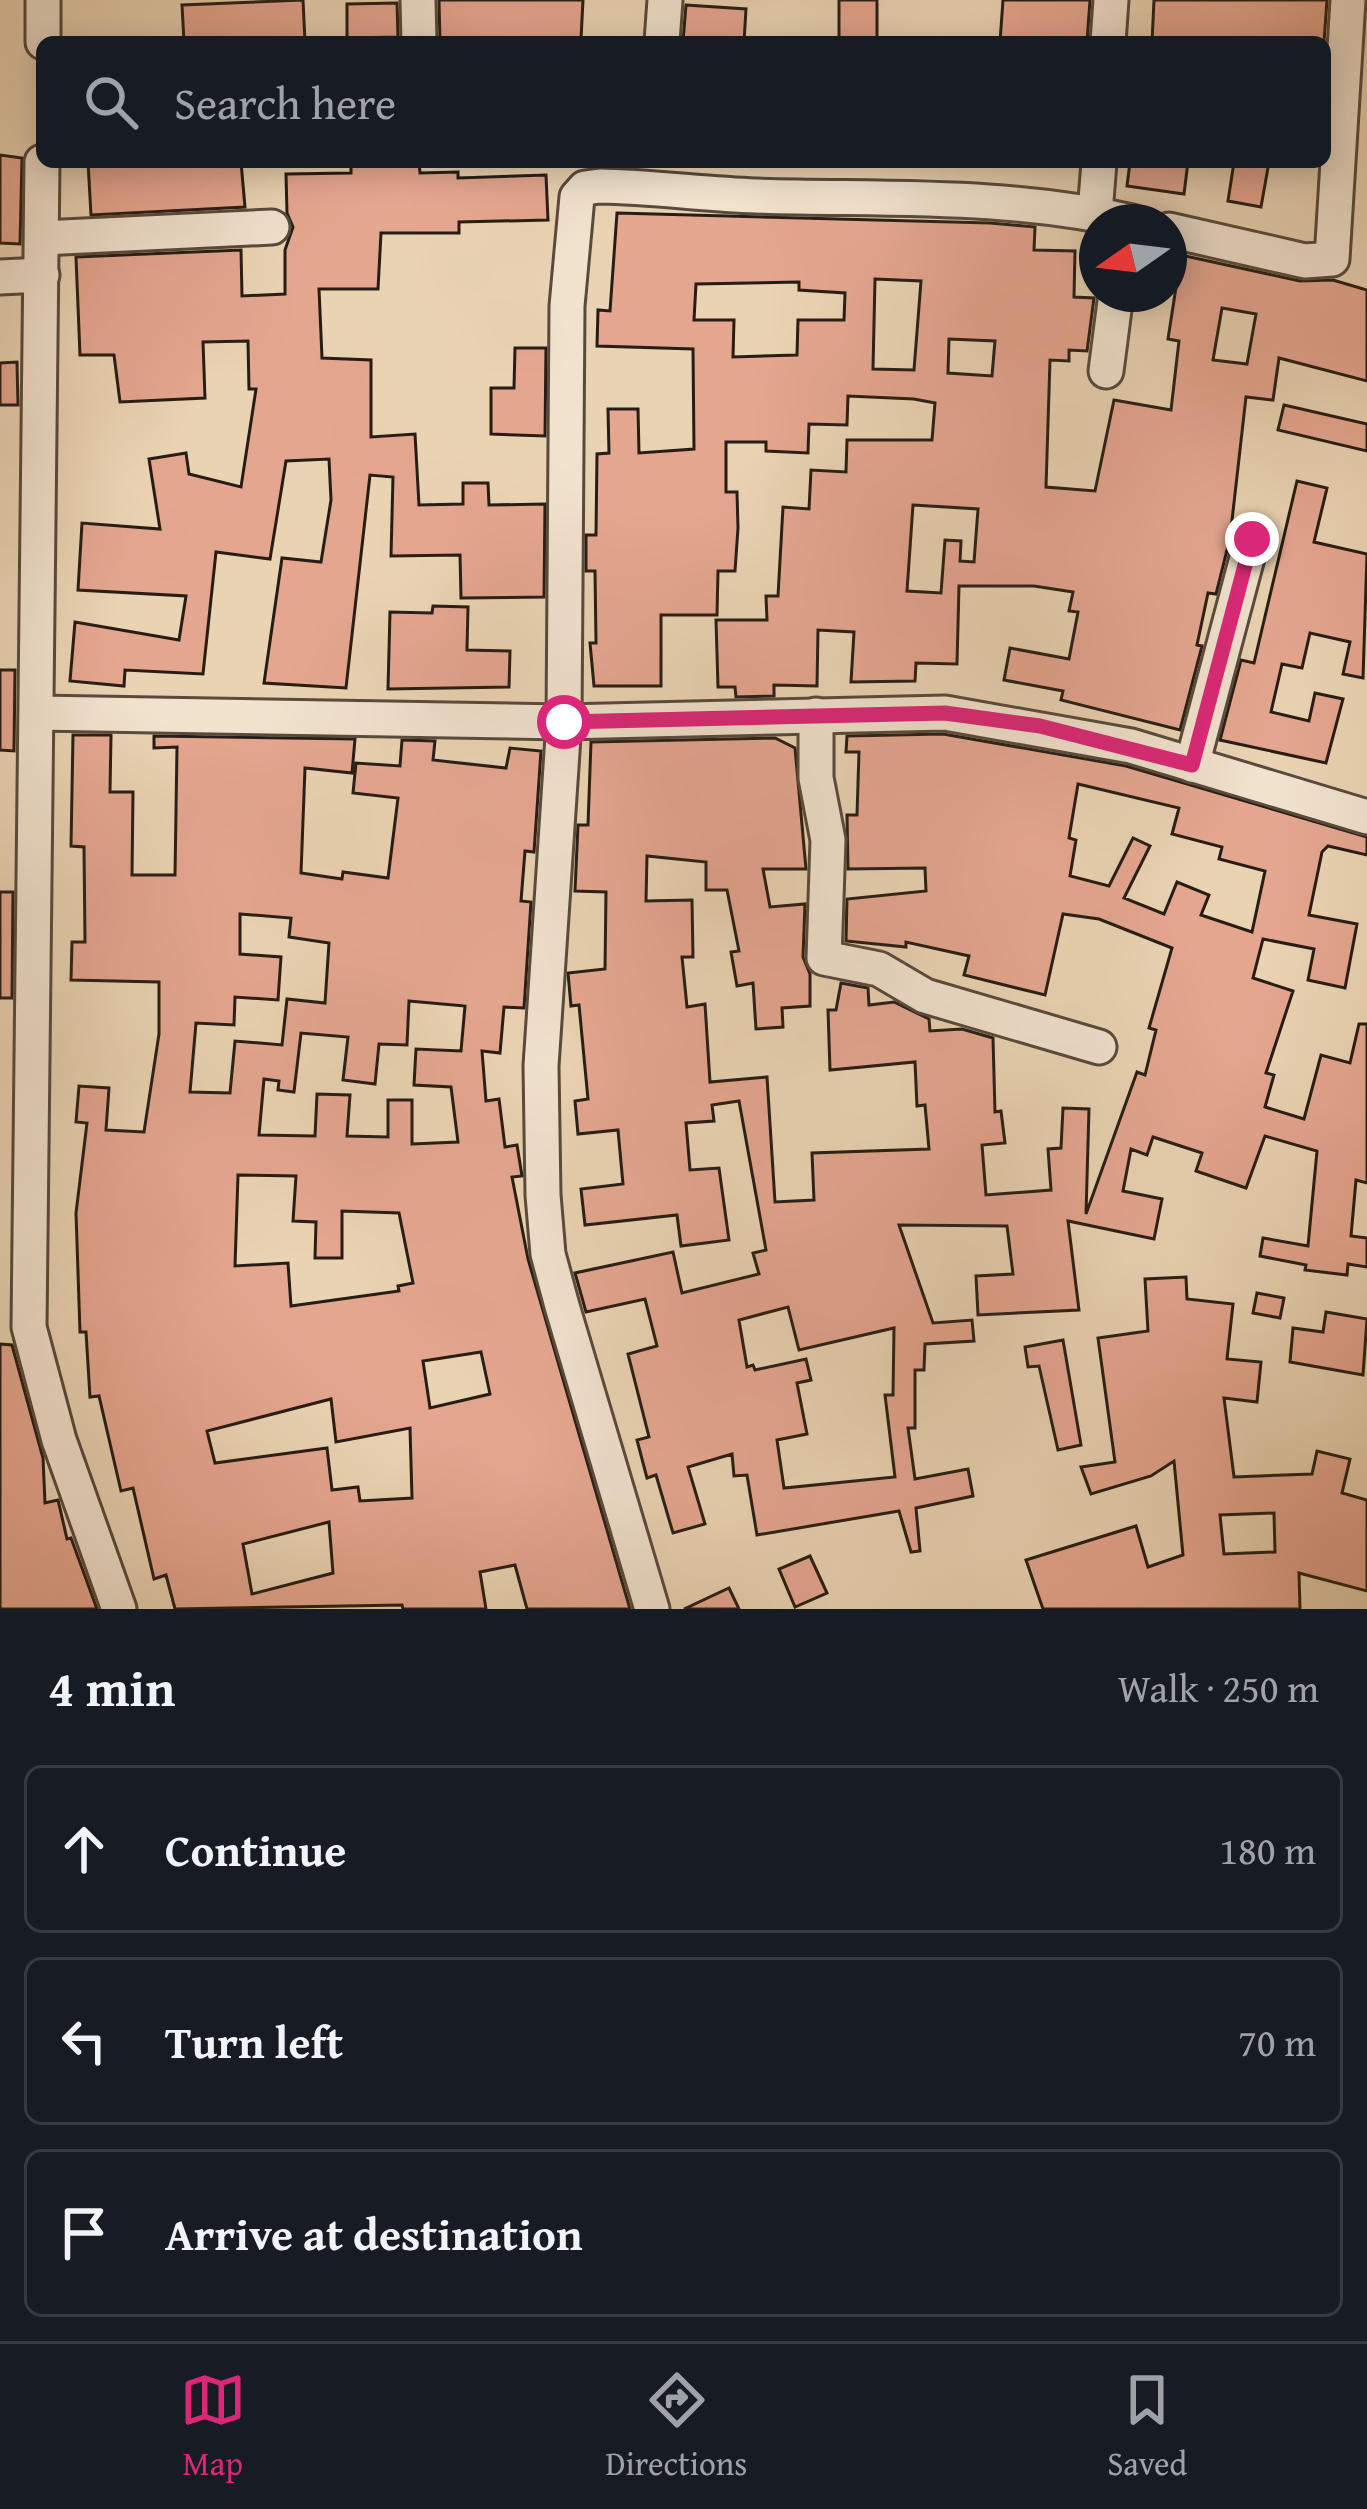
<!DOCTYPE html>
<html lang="en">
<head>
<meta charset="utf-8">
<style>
	:root { --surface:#171b24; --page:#242831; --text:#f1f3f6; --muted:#9ea1a6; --line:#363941; --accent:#db2777 }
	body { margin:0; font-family:"Gentium Book Plus",serif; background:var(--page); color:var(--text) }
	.compass { position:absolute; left:1079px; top:204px; width:108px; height:108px; border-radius:50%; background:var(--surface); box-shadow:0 6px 30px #0003; rotate:256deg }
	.stop { position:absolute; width:36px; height:36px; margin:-27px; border:9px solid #db2777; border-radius:50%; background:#fff }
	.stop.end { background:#db2777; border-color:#fff; box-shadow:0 3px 12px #0008 }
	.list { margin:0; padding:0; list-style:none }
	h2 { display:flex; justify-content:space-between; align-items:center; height:156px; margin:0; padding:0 48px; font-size:51px }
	h2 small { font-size:39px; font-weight:400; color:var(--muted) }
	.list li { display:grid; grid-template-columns:78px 1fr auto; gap:36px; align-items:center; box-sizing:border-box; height:168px; margin:0 24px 24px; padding:0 24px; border:3px solid var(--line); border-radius:18px }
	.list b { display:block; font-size:45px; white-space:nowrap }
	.list em { font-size:39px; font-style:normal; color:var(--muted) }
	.icon { flex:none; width:66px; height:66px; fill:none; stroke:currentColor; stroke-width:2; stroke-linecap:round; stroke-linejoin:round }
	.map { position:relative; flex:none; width:1367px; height:1609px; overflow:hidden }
	.search { position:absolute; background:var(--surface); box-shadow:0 6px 30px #0003; left:36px; right:36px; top:36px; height:132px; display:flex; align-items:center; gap:30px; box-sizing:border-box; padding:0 42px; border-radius:18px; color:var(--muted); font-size:45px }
	.sheet { height:732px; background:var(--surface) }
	nav { display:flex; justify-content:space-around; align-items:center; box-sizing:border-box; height:168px; border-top:3px solid var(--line); background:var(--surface); font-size:33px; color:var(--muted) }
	nav a { display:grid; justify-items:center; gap:6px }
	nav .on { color:var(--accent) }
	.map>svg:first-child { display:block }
	.building { fill:#e5a690; stroke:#271d15; stroke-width:3; fill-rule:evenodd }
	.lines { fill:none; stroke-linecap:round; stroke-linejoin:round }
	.minor-casing { stroke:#584a3c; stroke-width:39 }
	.minor { stroke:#f1e2ce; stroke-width:33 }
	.route { stroke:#db2777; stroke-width:15 }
</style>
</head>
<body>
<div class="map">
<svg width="1367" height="1609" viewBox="0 0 1367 1609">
	<rect width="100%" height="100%" fill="#ead3b3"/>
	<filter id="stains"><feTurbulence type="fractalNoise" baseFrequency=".00167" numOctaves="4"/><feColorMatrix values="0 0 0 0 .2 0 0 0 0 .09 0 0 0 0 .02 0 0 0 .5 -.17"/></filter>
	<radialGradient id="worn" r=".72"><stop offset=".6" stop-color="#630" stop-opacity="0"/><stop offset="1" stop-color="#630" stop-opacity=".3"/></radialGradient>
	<g class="building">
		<path d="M303 0 305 42H184L182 5Z"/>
		<path d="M439 0H583L581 39 440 42Z"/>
		<rect x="839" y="0" width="38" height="39"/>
		<path d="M1003 0H1090L1087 42H1000Z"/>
		<path d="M1154 0H1327L1324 42H1152Z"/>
		<path d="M397 3 398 37 347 38V4Z"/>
		<path d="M686 5 746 9 744 42H683Z"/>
		<path d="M0 155 22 158 20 244 0 243Z"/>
		<path d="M88 162H241L245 207 91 215Z"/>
		<path d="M351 162H419L420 173 458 172V178L546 175 548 220 459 222V233H381L378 289H319L322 358 371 360V437L415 434 419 505 463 504V483H488L489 505 545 504 544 597 461 598 460 555 391 556 393 477 370 475 346 688 264 683 282 558 321 562 331 500 329 459 286 461 270 559 216 552 203 674 125 670 124 686 70 681 75 622 179 640 186 596 78 590 82 523 160 529 149 459 186 453 189 474 241 487 256 389H249L248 341 203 342 205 398 120 402 114 355H80L76 257 241 250 242 296 285 294V250L293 227 287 213 286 174 351 173Z"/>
		<path d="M1130 162H1188L1184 194 1127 186Z"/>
		<path d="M1234 162H1269L1261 207 1228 201Z"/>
		<path d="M617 213 990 223 1035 227 1034 250 1075 251 1074 297 1094 298 1087 351 1069 350V361L1050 360 1046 487 1095 491 1114 400 1171 410 1179 341 1168 339 1181 255 1300 281 1333 280 1367 290V381L1279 358 1273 400 1246 397 1230 538 1216 594 1208 593 1197 645 1202 646 1180 730 1061 700 1063 691 1004 680 1010 648 1069 659 1078 612 1069 611 1073 592 1034 586H959L957 664 916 663 915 681 851 682 854 632 818 630 817 686 774 685V696L736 697 735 687H718L716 620H767L766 596H778L783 507 809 509 811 470 846 472 847 440H932L935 403 914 399 848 396 847 425 809 424 808 453 766 451V442H726V492H737L738 528 735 571H718L717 615H661V686H594L590 643H596L595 571H586V535H596L597 454 609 453 608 409H638L639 453 694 449 693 349 597 346 598 310 610 311ZM875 279 921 281 914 370 873 369ZM799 282V290L845 293 844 320H798L797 355 733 357 734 320H694L696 284ZM1222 308 1256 314 1247 364 1213 360ZM949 339 995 341 992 376 948 373ZM913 505 978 509 974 562 960 561 961 541 945 540 941 593 907 591Z"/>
		<path d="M515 348H546L545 436 491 434V388H514Z"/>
		<path d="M17 362 18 405H0V363Z"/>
		<path d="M1284 405 1367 424V451L1278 430Z"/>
		<path d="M1297 481 1327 488 1314 542 1367 554 1363 678 1343 674 1350 642 1310 633 1302 668 1282 664 1271 712 1309 721 1315 693 1343 699 1326 763 1220 740 1241 660 1254 663Z"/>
		<path d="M433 606 468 607 467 650 510 651 509 687 388 689 390 612 432 613Z"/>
		<path d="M0 670H15L14 751 0 750Z"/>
		<path d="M943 734 1126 766 1367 837V855L1328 846 1322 852 1309 915 1357 924 1345 988 1308 980 1314 949 1263 939 1253 978 1293 991 1266 1073 1274 1075 1265 1107 1304 1119 1321 1055 1350 1063 1359 1024H1367V1183L1356 1180 1351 1236 1367 1238V1267L1348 1264 1347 1275 1305 1270 1306 1265 1260 1256 1263 1238 1308 1246 1317 1151 1265 1136 1246 1188 1196 1171 1202 1153 1153 1137 1147 1155 1131 1149 1123 1191 1162 1199 1154 1239 1068 1221 1079 1310 978 1315 976 1276 1013 1274 1007 1226 899 1225 933 1323 972 1320 974 1341 925 1344 924 1370H915V1428H908L915 1479 968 1469 973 1496 916 1508 920 1551 911 1552 899 1511 757 1535 747 1475 734 1476 732 1454 688 1467 705 1524 673 1533 656 1475 647 1478 637 1440 649 1437 628 1354 657 1346 645 1299 586 1312 575 1273 673 1252 682 1293 759 1274 753 1253 766 1250 739 1101 712 1105 714 1121 686 1123 690 1170 719 1168 729 1240 681 1246 677 1215 585 1225 581 1189 623 1184 618 1130 578 1134 575 1101 588 1099 579 1005 571 1006 568 973 605 969 606 892 575 891 578 825H588L591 742 775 738 795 748 806 869H763L770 907 805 904 803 957 810 974V1006L782 1008 783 1027 756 1029 753 983 737 986 731 952 739 951 727 890H706V862L647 856 646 901 692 900 693 957H682L687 1007 705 1004 710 1082 767 1077 775 1202 814 1200 812 1153 929 1149 925 1105 917 1106 915 1062 830 1070 828 1010H836L841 983 868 988 869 1005 894 1002 929 1019 930 1031 962 1029 993 1038 995 1112 1001 1111 1005 1143 982 1145 986 1195 1051 1190 1048 1149 1061 1148 1063 1108 1089 1109 1086 1214 1137 1072 1145 1075 1156 1030 1149 1028 1172 948 1099 919 1063 914 1045 995 964 975 969 956 906 942V947L846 941 847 899 926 891 925 868 848 869 847 815H857L859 752H846L847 736ZM1078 784 1179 808 1172 834 1222 847 1219 859 1265 871 1252 932 1201 915 1209 895 1177 882 1164 914 1124 898 1150 846 1133 838 1109 886 1070 876 1076 840 1069 838ZM788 1307 799 1350 894 1328 893 1395H885L895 1477 784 1488 777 1440 807 1434 797 1383 811 1380 806 1359 755 1370 753 1365 747 1367 739 1320Z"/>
		<path d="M73 735H111L110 792H133L132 875H175L177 747 154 748V736L355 739 352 773 305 768 301 873 342 879 343 872 388 878 398 798 353 793 356 763 400 766 402 740 435 741 433 760 506 768 510 748 541 751 534 852 525 851 521 901 531 902 524 1008 504 1007 500 1053 482 1051 486 1101 499 1099 505 1147 517 1145 522 1176 512 1177 528 1259 630 1609H527L515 1565 480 1572 486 1609H403L402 1605 175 1609 166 1575 154 1579 133 1488 121 1491 99 1396 90 1397 86 1332H80L76 1213 87 1123 76 1122 79 1086 109 1088 106 1130 144 1132 159 1034V982L71 980 72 942H85L84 847 71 846ZM240 914 291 918 289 937 329 943 325 1003 287 999 282 1045 235 1041 230 1093 190 1092 196 1023 234 1025 235 997 278 1000 281 957 240 954ZM409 1001 465 1006 461 1051 416 1049 414 1085 451 1087 458 1142 412 1144V1100H388V1137L347 1136 350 1095 317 1094 315 1136 259 1135 264 1079 279 1081 278 1090 294 1092 301 1033 348 1037 343 1080 375 1084 379 1044 407 1045ZM238 1175 296 1176 293 1221 316 1222 315 1258H342V1211L399 1213 413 1283 398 1286 399 1291 291 1306 288 1263 235 1266ZM481 1352 490 1394 430 1408 423 1361ZM331 1399 336 1442 410 1428 412 1498 360 1501 358 1487 332 1490 327 1448 215 1463 207 1431ZM329 1522 333 1573 252 1594 243 1544Z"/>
		<path d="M0 892H13L12 998H0Z"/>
		<path d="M1186 1277 1187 1299 1233 1304 1227 1359 1261 1362 1257 1402 1224 1398 1234 1477 1312 1474 1317 1451 1350 1459 1342 1493 1367 1500V1591L1299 1573 1300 1609H1043L1026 1560 1136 1526 1148 1567 1183 1555 1174 1461 1151 1476 1091 1494 1081 1467 1115 1462 1098 1338 1148 1331 1145 1279ZM1274 1513 1275 1552 1224 1554 1220 1515Z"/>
		<path d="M1257 1293 1284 1298 1280 1318 1253 1313Z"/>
		<path d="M1326 1312 1367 1319 1363 1375 1290 1362 1293 1328 1323 1332Z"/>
		<path d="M1063 1340 1081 1445 1058 1450 1039 1366 1028 1367 1025 1347Z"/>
		<path d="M0 1344 12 1345 43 1458 45 1503 58 1500 67 1539 71 1538 97 1609H0Z"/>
		<path d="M810 1556 827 1593 795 1607 779 1569Z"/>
		<path d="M729 1588 739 1609H684Z"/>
	</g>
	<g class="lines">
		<defs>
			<g id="minor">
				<path d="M418 0 419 42"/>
				<path d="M43 42V0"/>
				<path d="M662 42 665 0"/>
				<path d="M1108 42 1111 0"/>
				<path d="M42 162 29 1327 59 1440 119 1609"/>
				<path d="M1095 213 1099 162"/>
				<path d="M1169 230 1305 261 1332 259 1348 0"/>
				<path d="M42 238 272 227"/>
				<path d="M0 277 42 275"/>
				<path d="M1106 371 1116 294"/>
				<path d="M38 713 564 722 945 713 1131 746 1367 817"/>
				<path d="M816 715V778L828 840 824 958 879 969 925 996 1099 1047"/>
				<path d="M1192 765 1252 539"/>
				<path d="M652 1609 562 1306 548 1254 543 1195 541 1066 564 722 567 306 577 197 585 188 600 186C652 187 704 194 756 196 883 200 1007 193 1132 222"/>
			</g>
		</defs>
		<use href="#minor" class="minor-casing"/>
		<use href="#minor" class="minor"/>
	</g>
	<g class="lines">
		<path class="route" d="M564 722 945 713 1040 726 1192 765 1252 539"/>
	</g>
	<rect width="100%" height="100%" filter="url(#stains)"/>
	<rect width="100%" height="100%" fill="url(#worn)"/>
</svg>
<svg class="compass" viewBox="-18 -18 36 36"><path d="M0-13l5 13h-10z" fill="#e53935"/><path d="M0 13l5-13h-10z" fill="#9ea1a6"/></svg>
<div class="stop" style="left:564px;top:722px"></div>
<div class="stop end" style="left:1252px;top:539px"></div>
<div class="search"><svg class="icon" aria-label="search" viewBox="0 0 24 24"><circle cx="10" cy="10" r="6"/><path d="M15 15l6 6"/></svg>Search here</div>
</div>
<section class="sheet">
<h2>4 min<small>Walk · 250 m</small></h2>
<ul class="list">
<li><svg class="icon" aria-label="ahead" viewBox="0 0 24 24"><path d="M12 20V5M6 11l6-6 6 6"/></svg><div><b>Continue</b></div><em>180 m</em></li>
<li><svg class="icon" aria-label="left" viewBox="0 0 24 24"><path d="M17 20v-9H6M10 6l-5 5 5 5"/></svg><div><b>Turn left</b></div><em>70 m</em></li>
<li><svg class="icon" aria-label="arrive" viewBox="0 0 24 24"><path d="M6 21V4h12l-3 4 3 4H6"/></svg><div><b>Arrive at destination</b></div></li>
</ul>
</section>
<nav>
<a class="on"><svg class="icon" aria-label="map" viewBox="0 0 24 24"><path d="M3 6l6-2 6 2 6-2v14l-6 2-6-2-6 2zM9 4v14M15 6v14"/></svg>Map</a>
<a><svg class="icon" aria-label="directions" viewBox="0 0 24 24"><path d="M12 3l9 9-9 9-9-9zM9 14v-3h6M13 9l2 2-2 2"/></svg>Directions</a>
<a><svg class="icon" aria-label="saved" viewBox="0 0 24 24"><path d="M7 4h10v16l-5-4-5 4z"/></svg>Saved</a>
</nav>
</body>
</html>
